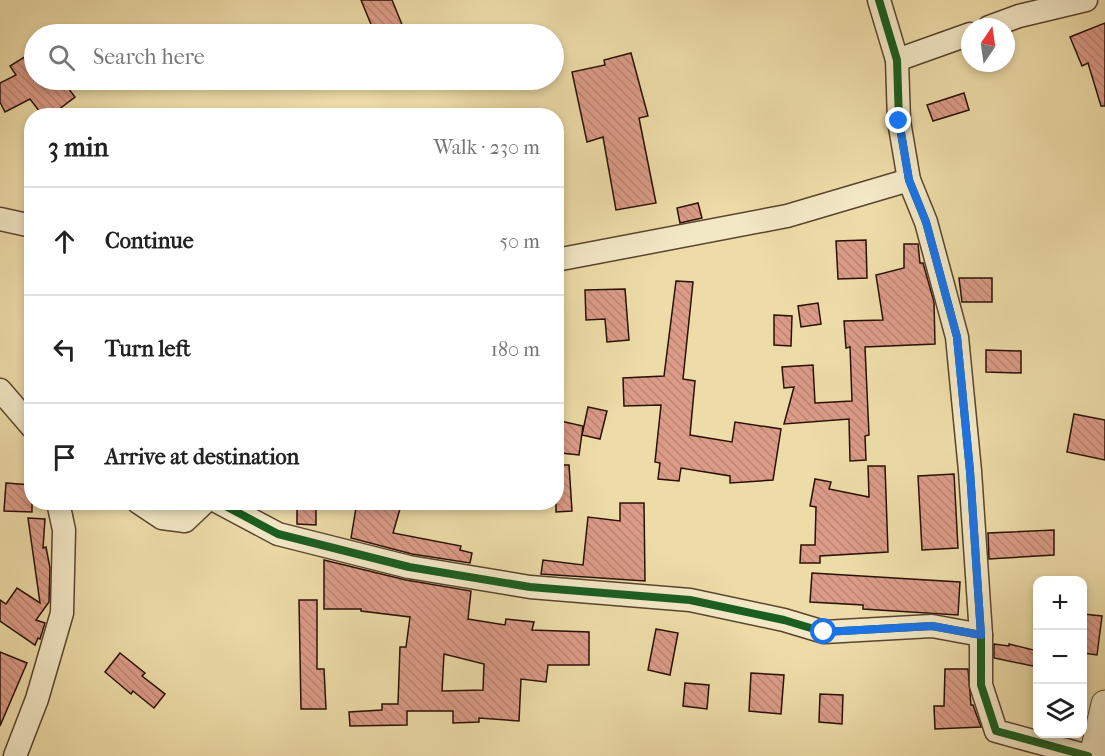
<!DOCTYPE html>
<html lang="en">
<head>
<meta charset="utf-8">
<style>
	:root { --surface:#fff; --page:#f6f6f6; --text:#222; --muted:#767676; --line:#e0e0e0 }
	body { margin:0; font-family:"IM FELL French Canon",serif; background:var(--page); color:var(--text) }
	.controls { position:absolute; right:18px; bottom:18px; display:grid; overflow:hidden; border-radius:12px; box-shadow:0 3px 9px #0003 }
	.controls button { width:54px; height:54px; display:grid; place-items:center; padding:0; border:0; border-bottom:2px solid var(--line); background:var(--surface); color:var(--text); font:30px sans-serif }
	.compass { position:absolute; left:961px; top:18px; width:54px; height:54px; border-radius:50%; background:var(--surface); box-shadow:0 3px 9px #0003; rotate:13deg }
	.stop { position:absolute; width:18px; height:18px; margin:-14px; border:4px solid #1a73e8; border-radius:50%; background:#fff }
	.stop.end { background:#1a73e8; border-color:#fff; box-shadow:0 2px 6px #0008 }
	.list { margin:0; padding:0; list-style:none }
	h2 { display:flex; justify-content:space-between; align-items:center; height:78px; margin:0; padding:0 24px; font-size:26px }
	h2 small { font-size:20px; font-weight:400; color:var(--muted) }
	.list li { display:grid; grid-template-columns:39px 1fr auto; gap:18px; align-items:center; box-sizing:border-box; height:108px; padding:0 24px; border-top:2px solid var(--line) }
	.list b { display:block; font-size:22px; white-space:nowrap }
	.list em { font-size:20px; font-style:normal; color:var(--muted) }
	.icon { flex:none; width:33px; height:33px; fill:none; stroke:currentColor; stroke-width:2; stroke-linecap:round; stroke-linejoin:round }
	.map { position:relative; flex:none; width:1105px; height:756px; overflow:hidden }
	.search { position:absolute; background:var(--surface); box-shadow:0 3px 9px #0003; left:24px; top:24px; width:540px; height:66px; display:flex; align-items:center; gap:15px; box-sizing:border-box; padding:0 21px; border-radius:33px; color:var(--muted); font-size:22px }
	.panel { position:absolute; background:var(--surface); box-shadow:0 3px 9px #0003; left:24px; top:108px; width:540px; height:402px; border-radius:24px }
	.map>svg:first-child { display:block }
	.building { fill:url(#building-back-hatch); stroke:#281105; stroke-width:1.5; fill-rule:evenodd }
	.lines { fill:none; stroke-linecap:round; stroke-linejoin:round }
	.minor-casing { stroke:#59442e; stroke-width:25 }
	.tertiary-casing { stroke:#59442e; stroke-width:29 }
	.minor { stroke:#f3e8c6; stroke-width:22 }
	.tertiary { stroke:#f3e8c6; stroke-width:27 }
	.cycleway-casing { stroke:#f3e8c6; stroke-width:11 }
	.cycleway { stroke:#1b5e20; stroke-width:8 }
	.route { stroke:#1a73e8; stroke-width:8 }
</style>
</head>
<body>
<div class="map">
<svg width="1105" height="756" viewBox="0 0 1105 756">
	<defs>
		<pattern id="building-back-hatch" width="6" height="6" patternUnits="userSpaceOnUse" patternTransform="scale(1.5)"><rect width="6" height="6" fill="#db9b87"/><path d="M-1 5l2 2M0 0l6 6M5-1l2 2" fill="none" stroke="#bc8473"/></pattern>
	</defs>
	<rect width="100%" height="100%" fill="#eddca8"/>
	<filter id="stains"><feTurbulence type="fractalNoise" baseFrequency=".00333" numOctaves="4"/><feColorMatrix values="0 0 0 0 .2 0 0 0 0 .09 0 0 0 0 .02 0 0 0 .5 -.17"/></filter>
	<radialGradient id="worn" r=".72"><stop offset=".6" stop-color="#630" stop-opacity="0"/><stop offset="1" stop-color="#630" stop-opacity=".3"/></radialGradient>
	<g class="building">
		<path d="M361 0H392L403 27 384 34H375Z"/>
		<path d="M1105 23V106H1101L1088 63 1082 66 1070 37Z"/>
		<path d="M631 53 648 116 639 118 656 203 616 210 603 137 587 142 572 72 605 65 604 60Z"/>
		<path d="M26 56 34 70V80H62L75 97 50 116H43L30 99 5 112 0 102V83L16 75 10 66Z"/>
		<path d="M964 93 969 110 933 121 927 105Z"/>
		<path d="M698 203 702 218 680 223 677 208Z"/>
		<path d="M866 240 867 278 838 279 836 241Z"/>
		<path d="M904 244H918L920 263H923L934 302 935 344 865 347 869 435 865 436 866 460 850 461 849 419 784 424 794 387 784 388 782 367 813 365 815 403 852 401 850 347 846 348 844 321 883 320 876 275 904 268Z"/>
		<path d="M959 278H992V302H962Z"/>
		<path d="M676 281 693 282 683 379 695 381 690 435 732 442 735 422 781 429 773 480 730 483V476L681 468 679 481 658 479 660 463 655 462 661 405 624 406 623 378 664 376Z"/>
		<path d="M625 289 629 340 607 342 605 319 586 320 585 290Z"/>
		<path d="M818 303 821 324 801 327 798 306Z"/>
		<path d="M774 315 792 316 791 346 774 345Z"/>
		<path d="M986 350 1021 351V373L986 372Z"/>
		<path d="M588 407 607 411 600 439 582 435Z"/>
		<path d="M1074 414 1105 420V460L1067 452Z"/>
		<path d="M556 420 583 426 579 455 561 453 563 438 556 437Z"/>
		<path d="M556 465H569L572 511 556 512Z"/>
		<path d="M868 466H885L888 552 820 556V563H800L801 545H815L816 507 810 506 815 479 831 482 829 489 869 497Z"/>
		<path d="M954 474 958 548 922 550 918 476Z"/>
		<path d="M6 483 32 485V512L4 511Z"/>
		<path d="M297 502H316V525L297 524Z"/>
		<path d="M357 502H402L393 533 461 546 460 550 472 553 470 563 412 554 351 538Z"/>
		<path d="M620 503H644L645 581 541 574 543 560 583 565 588 517 620 521Z"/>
		<path d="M28 518 45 519 43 548 46 547 50 568 49 602 36 620 45 623 40 639 38 638 35 645 0 621V600L6 604 17 588 40 603Z"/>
		<path d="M1054 530V555L989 559 988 533Z"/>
		<path d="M324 560 406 580 471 591 468 619 505 625 506 619 534 622 532 630 589 632V665H548L546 682 521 679 519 721 479 718V722L453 723V711H407V725L350 726 349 712 382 710V704H398L400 647H406L410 617 361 611V609H324ZM444 654 484 664 483 690 442 691Z"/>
		<path d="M812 573 960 582 958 615 863 609V605L810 602Z"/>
		<path d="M299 600H317V669H324L326 709H301Z"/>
		<path d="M1083 614 1102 616 1097 655 1083 653Z"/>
		<path d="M656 629 678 633 670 675 648 670Z"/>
		<path d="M994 644 1009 646V644L1038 651V667L994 658Z"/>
		<path d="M0 652 27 663 0 726Z"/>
		<path d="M120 653 145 673 142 676 165 694 154 708 133 691 131 694 105 672Z"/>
		<path d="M945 669H968L971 705H973L981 727 935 729 934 706H944Z"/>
		<path d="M751 673 784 675 781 714 749 711Z"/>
		<path d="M685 683 709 685 707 709 683 706Z"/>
		<path d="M820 694 843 695 842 724 819 722Z"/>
	</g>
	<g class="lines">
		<defs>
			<g id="minor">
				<path d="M879 0 897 60 899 121 909 180 926 222 957 337 970 471 981 635V685L996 731 1088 756"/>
				<path d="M989 27 1019 16 1086 0"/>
				<path d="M897 60 970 34"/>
				<path d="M0 219 32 226"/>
				<path d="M556 260 787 216 909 180"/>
				<path d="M0 390 32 427"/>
				<path d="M138 502 162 518 185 521 205 502"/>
				<path d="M218 502 278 534 409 567 530 587 690 600 784 620 824 632 932 626 981 635"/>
				<path d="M15 756 37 699 62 613 64 530 58 502"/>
			</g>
			<path id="tertiary" d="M1093 756 1105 704"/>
		</defs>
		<use href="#minor" class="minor-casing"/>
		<use href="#tertiary" class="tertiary-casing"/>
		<use href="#minor" class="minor"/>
		<use href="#tertiary" class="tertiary"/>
		<defs>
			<g id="cycleway">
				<path d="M879 0 897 60 899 121 909 180 926 222 957 337 970 471 981 635V685L996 731 1088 756"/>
				<path d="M218 502 278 534 409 567 530 587 690 600 784 620 824 632 932 626 981 635"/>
			</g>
		</defs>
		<use href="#cycleway" class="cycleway-casing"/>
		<use href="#cycleway" class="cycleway"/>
	</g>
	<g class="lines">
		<path class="route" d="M824 632 932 626 981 635 970 471 957 337 926 222 909 180 899 121"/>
	</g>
	<rect width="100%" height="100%" filter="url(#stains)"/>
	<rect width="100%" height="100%" fill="url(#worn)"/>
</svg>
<div class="controls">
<button>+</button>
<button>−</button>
<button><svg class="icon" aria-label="layers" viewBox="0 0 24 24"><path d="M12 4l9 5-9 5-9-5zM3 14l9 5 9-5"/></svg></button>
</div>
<svg class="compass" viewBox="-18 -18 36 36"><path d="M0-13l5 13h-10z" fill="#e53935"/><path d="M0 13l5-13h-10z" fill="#767676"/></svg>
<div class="stop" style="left:824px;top:632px"></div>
<div class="stop end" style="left:899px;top:121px"></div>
<div class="search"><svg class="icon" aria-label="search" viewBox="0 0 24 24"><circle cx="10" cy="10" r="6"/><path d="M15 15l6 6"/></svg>Search here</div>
<section class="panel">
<h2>3 min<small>Walk · 230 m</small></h2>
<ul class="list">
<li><svg class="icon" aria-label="ahead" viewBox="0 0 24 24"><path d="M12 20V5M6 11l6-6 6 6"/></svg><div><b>Continue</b></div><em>50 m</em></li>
<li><svg class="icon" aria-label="left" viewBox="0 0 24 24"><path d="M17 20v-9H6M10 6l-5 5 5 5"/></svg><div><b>Turn left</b></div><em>180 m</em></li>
<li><svg class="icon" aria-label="arrive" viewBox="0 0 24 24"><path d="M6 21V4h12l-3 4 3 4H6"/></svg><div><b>Arrive at destination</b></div></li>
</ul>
</section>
</div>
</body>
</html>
